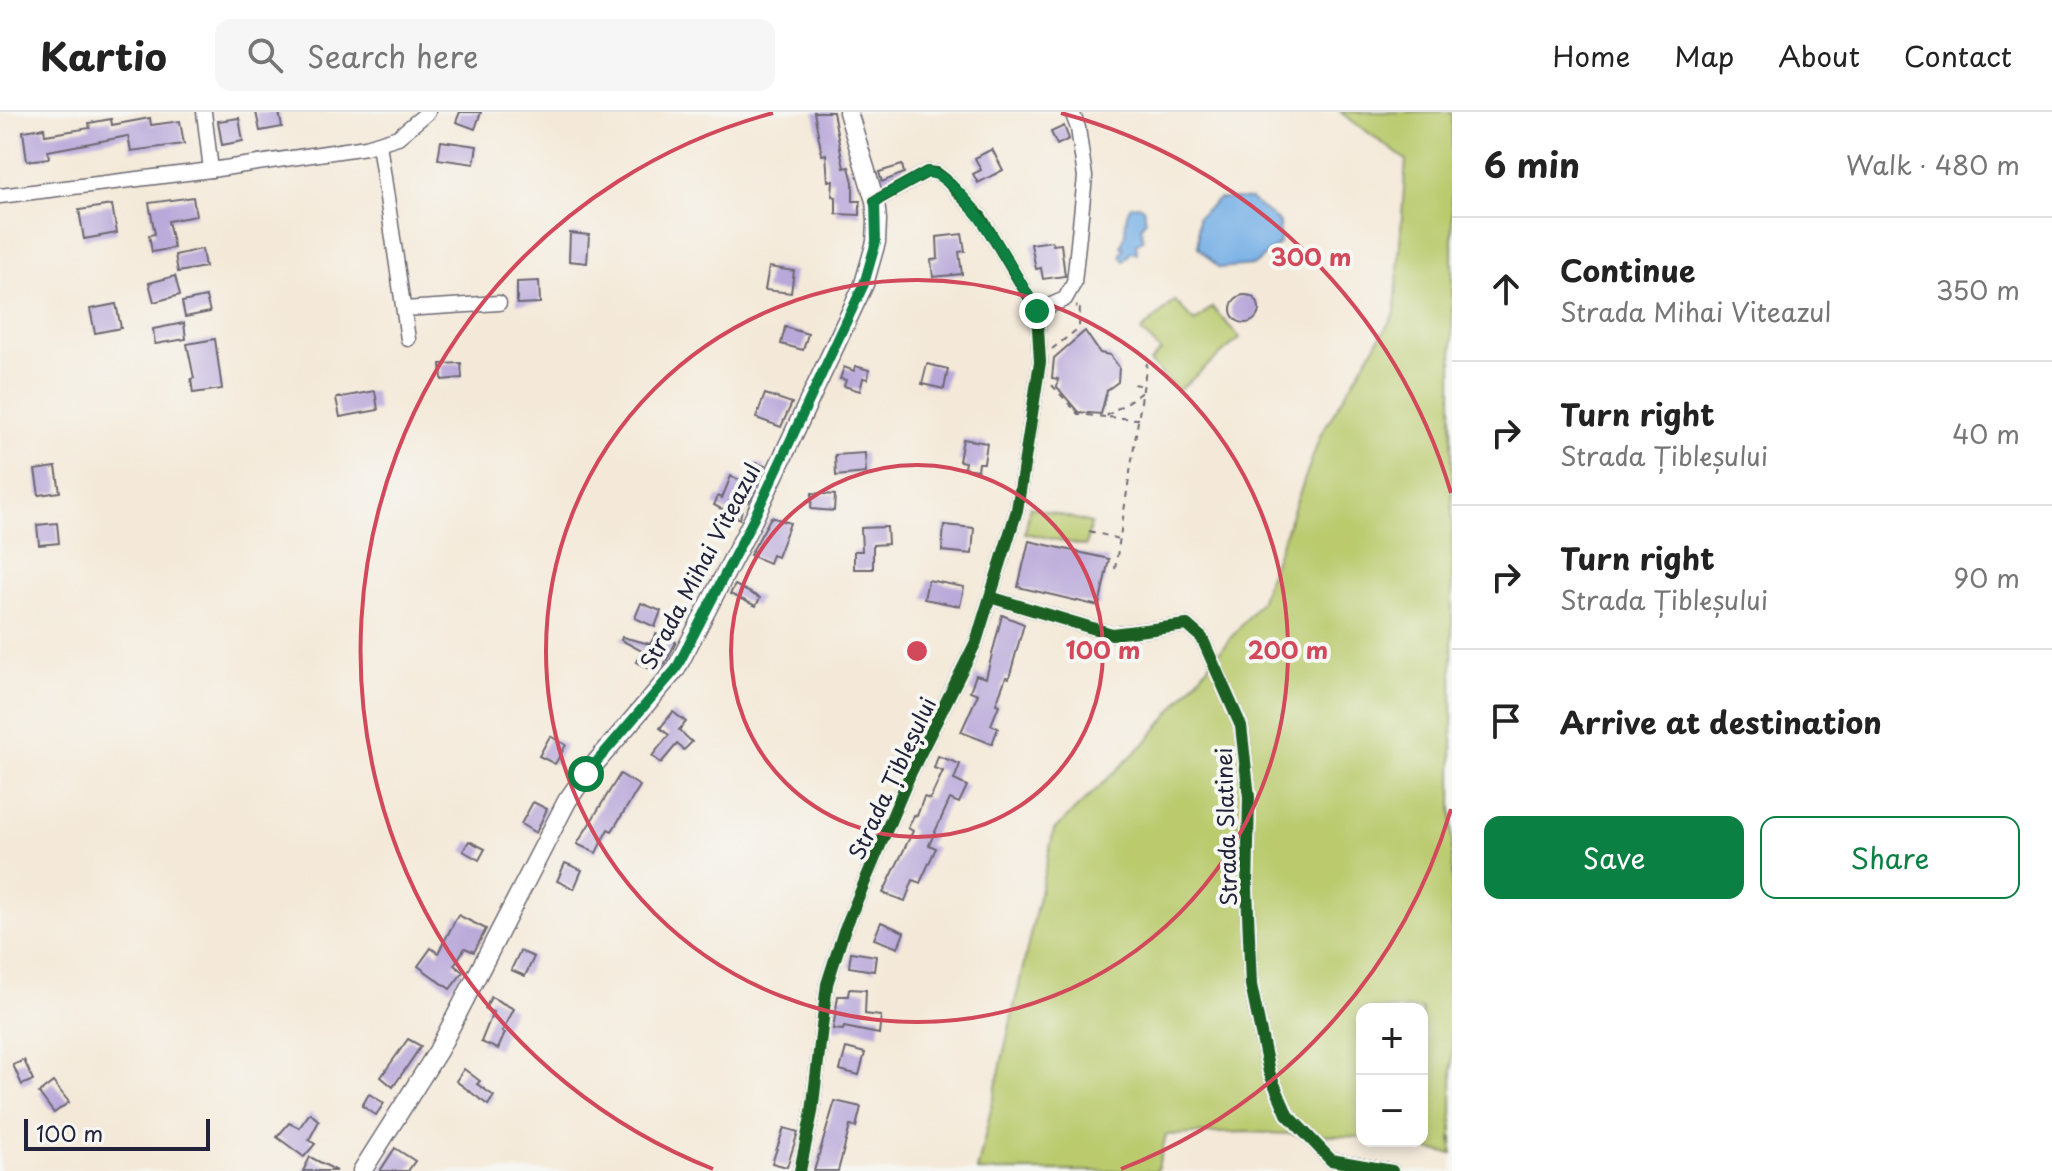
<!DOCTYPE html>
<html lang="en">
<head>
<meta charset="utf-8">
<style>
	:root { --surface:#fff; --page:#f6f6f6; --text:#222; --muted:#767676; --line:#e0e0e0; --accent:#0b8043 }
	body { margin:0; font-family:"Playpen Sans",sans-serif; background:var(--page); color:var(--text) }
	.controls { position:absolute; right:24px; bottom:24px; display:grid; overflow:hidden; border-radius:16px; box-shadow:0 4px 12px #0003 }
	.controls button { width:72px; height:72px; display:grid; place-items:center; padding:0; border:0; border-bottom:2px solid var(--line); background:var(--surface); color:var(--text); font:40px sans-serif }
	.scale { position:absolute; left:24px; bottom:20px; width:186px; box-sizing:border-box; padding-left:8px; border:4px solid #22223b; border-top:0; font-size:22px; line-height:28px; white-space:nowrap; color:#22223b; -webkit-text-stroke:6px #f6f6f2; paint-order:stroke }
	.stop { position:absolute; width:24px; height:24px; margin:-18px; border:6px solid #0b8043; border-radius:50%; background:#fff }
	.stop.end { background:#0b8043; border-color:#fff; box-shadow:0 2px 8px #0008 }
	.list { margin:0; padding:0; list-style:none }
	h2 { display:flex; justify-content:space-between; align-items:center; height:104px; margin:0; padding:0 32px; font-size:34px }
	h2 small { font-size:26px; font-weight:400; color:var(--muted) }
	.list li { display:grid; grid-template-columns:52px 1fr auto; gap:24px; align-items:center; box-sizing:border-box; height:144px; padding:0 32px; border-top:2px solid var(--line) }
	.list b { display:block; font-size:30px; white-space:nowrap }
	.list p { margin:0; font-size:26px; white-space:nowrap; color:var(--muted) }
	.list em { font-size:26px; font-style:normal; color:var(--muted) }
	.actions { display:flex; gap:16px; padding:24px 32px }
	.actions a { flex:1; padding:18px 0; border:2px solid var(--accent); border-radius:16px; text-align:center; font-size:28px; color:var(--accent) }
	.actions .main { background:var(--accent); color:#fff }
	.icon { flex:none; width:44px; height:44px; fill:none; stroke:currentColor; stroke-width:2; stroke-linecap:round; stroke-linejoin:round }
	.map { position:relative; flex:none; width:1452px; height:1059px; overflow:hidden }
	header { display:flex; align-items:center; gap:48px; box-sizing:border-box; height:112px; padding:0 40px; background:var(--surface); border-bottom:2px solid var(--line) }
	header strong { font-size:38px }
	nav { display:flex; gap:44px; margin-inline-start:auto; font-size:28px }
	.search { width:560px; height:72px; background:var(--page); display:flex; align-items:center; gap:20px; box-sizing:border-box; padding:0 28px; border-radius:16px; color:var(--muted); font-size:30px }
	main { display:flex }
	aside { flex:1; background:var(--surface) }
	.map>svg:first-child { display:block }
	.green { fill:#baca6d; stroke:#6e7654; stroke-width:2 }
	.water { fill:#74afe5; stroke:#4b6890; stroke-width:2 }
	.building { fill:#b8a7d9 }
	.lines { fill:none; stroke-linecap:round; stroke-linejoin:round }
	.street-casing { stroke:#6c6872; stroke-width:17 }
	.secondary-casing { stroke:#6c6872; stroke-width:21 }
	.path { stroke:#6c6872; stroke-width:2; stroke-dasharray:6 6; stroke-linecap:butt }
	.street { stroke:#fff; stroke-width:14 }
	.secondary { stroke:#fff; stroke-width:18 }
	.cycleway-casing { stroke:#f6f6f2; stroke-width:17 }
	.cycleway { stroke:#1b5e20; stroke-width:12 }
	.route { stroke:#0b8043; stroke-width:10 }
	.ring { fill:none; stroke:#d1495b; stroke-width:4 }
	.labels { text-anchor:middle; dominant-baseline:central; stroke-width:8; stroke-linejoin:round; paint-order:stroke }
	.street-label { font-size:22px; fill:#22223b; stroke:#f6f6f2 }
	.centre { fill:#d1495b; stroke:#f6f6f2; stroke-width:4 }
	.ring-label { font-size:24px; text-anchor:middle; font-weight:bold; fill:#d1495b; stroke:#f6f6f2; stroke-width:8; stroke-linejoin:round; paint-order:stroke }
</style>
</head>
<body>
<header>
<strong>Kartio</strong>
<div class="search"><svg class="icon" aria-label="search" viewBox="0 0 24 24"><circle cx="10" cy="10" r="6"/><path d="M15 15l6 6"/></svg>Search here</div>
<nav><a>Home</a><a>Map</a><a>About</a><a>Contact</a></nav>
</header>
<main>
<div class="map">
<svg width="1452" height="1059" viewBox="0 0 1452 1059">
	<rect width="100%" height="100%" fill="#f6f6f2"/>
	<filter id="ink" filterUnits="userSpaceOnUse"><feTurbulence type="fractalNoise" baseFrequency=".0125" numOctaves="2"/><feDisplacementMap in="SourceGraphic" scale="16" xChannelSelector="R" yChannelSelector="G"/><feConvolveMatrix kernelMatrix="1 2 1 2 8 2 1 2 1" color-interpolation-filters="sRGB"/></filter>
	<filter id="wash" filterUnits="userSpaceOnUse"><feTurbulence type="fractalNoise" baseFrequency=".006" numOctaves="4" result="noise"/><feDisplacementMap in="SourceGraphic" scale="32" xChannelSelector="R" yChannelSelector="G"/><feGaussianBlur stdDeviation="1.8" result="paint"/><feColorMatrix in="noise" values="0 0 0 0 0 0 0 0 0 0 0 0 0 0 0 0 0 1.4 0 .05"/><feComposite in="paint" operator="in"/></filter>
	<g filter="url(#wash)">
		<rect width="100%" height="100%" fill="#f4e9d8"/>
		<g class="green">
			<path d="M1340 0H1452V1042L1383 1029H1422V897H1362V1025L1245 1020 1166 1023 1157 1059H977L1054 718 1148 628 1260 490 1321 322 1395 201 1406 48Z"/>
			<path d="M1175 189 1195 210 1212 195 1240 226 1178 279 1150 250 1161 239 1141 219Z"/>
			<path d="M1030 395 1091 411 1086 434 1025 421Z"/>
		</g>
		<g class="water">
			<path d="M1219 87H1250L1279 110 1280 131 1254 153 1219 156 1198 135V105Z"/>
			<path d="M1138 93 1143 96 1146 107 1141 115 1143 128 1136 132 1137 141 1131 140 1124 149 1120 144 1124 136 1121 134C1129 120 1122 106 1131 94Z"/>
		</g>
		<g id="blocks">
			<g class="building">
				<path d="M256 0H279L282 15 260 19Z"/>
				<path d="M460 0H481L475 17 456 10Z"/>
				<path d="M814 0H833L844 56 849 55 853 70V89H860V103L836 102V85L832 84 833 68 828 69 826 42 822 43Z"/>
				<path d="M150 6 151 13 180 9 184 32 131 39 128 24 48 39 49 46 27 49 23 19 44 16 45 23 90 16 89 11 111 7 112 13Z"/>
				<path d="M239 6 243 29 222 33 218 9Z"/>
				<path d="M1064 14 1069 27 1057 33 1051 20Z"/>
				<path d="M441 29 477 34 474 52 438 47Z"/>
				<path d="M992 37 1003 58 978 71 973 62 981 58 975 46Z"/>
				<path d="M902 53 904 61 882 70 879 60Z"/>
				<path d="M193 85 196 104 168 109 174 136 152 140 149 123 155 122 149 91Z"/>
				<path d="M112 93 117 121 84 127 79 98Z"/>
				<path d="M570 121 589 123 587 151 569 149Z"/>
				<path d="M962 122 965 139 959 140 962 162 933 165 931 148 938 147 937 125Z"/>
				<path d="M1052 129 1053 133 1061 132 1065 164 1043 167 1041 156 1036 157 1031 132Z"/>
				<path d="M202 137 205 155 178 160 175 143Z"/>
				<path d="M769 155 794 159 791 181 765 178Z"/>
				<path d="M175 164 180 183 154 190 149 171Z"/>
				<path d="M539 169 540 191 517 192V170Z"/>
				<circle cx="1245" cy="197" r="14"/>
				<path d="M206 185 210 200 185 205 182 190Z"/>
				<path d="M116 192 121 216 95 221 90 197Z"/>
				<path d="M184 211 186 227 155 232 153 217Z"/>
				<path d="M785 215 808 222 803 238 781 232Z"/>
				<path d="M1085 219 1100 241 1110 243 1119 255 1118 270 1107 278 1101 302 1078 300 1057 275 1058 267 1052 266 1054 246Z"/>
				<path d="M215 227 222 277 193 281 191 267 194 266 187 232Z"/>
				<path d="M461 251 462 266 442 268 441 252Z"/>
				<path d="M927 252 948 257 944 277 922 272Z"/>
				<path d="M855 254 869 258 868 267 863 266 860 279 844 274 846 268 840 267 844 255 854 259Z"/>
				<path d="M375 279 378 298 340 305 336 286Z"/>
				<path d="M765 282 792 291 781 315 756 306Z"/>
				<path d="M963 327 987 331 984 351H979L978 358 964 356 965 350 959 349Z"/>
				<path d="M865 341 866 361 836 364 835 343Z"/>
				<path d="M755 351 765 354 749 389 743 391 740 407 714 393 718 384 722 386 731 364 749 372Z"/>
				<path d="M56 355 60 380 39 383 35 358Z"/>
				<path d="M812 381 835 383 834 399 811 397Z"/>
				<path d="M771 405 790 411 777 445 772 443 769 451 750 443Z"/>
				<path d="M57 411 59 431 39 433 37 413Z"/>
				<path d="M944 413 974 416 972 442 942 439Z"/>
				<path d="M887 415 888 432 873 433V457H854V439H862L861 416Z"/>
				<path d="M1029 429 1109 447 1099 494 1018 475Z"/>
				<path d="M928 468 964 475 960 494 924 487Z"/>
				<path d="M735 473 760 486 756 494 730 482Z"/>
				<path d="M641 491 661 499 655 515 635 506Z"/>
				<path d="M1002 503 1024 512 1009 566 1006 565 996 592 999 593 991 613 998 616 992 632 961 620 978 582 970 579 976 563 986 566Z"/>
				<path d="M656 522 676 530 666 550 662 555 652 558 636 550 642 539 621 528 622 525 650 532Z"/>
				<path d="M673 600 686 610 679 618 692 630 684 638 677 632 661 651 652 644 669 623 660 616Z"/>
				<path d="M550 624 566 633 555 652 539 644Z"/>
				<path d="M938 644 960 652 954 668 967 674 959 691 950 687 929 733 936 736 920 771 913 768 905 789 883 781 913 719 908 716 914 703 917 704 924 685 930 687 943 659 934 656Z"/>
				<path d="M620 662 640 674 612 719 608 717 596 741 577 732Z"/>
				<path d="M533 690 547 697 536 721 521 712Z"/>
				<path d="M469 729 485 737 479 748 463 739Z"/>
				<path d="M565 751 582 758 574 777 557 769Z"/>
				<path d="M458 803 486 817 474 840 465 836 454 853 463 860 450 877 418 854 431 836 438 841Z"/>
				<path d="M881 810 904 820 898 836 874 827Z"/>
				<path d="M520 839 534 845 525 864 511 858Z"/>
				<path d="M851 840 876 844 874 859 849 855Z"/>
				<path d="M849 877 866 878 865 902 881 904 879 922 844 915 843 918 833 917 838 884H848Z"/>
				<path d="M491 885 514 897 502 920 505 921 498 937 481 930 493 900 485 897Z"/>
				<path d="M408 927 421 934 393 975 381 965Z"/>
				<path d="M846 936 865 941 859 963 840 958Z"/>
				<path d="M24 948 33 968 22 973 13 953Z"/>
				<path d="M464 957 480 969 477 972 494 984 488 993 456 969Z"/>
				<path d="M53 970 69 990 54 1001 39 981Z"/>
				<path d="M369 982 384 991 376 1003 362 994Z"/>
				<path d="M835 989 861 995 856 1015 850 1014 838 1059H814Z"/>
				<path d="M310 1001 319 1009 309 1028 315 1032 304 1045 277 1025 289 1011 299 1016Z"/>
				<path d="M784 1016 798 1020 787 1055 772 1051Z"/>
				<path d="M395 1036 415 1049 408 1059H380Z"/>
				<path d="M310 1045 337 1059H303Z"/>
			</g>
		</g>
	</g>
	<g filter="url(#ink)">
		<use href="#blocks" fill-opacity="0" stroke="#6c6872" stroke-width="2"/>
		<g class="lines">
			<defs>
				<g id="street">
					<path d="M204 0 211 58"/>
					<path d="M379 32 408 227"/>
					<path d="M0 84 211 58 366 35 398 25 428 0"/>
					<path d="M404 197 499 191"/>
					<path d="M1037 199 1065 187 1074 171 1085 65 1078 16 1072 0"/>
					<path d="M990 485 1112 522 1187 513 1202 526 1241 614 1249 685 1247 777 1251 873 1269 960 1287 1002 1331 1048 1392 1059"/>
					<path d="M800 1059 812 1000 827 872 844 819 911 660 976 530 1017 398 1040 250 1037 199 981 105 946 68 937 61 927 60 875 89"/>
				</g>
				<path id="secondary" d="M362 1059 438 939 567 689 586 662 676 557 753 408 864 172 876 130 877 108 875 89 848 0"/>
			</defs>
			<use href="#street" class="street-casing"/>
			<use href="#secondary" class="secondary-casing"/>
			<g class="path">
				<path d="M1052 237 1079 216 1080 193 1076 195"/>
				<path d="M1134 272 1143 274"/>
				<path d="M1052 273 1078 302 1105 305"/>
				<path d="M1139 307 1105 305 1142 280"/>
				<path d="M1089 419 1119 427"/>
				<path d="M1115 457 1147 251"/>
			</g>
			<use href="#street" class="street"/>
			<use href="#secondary" class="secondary"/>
			<defs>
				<g id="cycleway">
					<path d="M990 485 1112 522 1187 513 1202 526 1241 614 1249 685 1247 777 1251 873 1269 960 1287 1002 1331 1048 1392 1059"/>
					<path d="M800 1059 812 1000 827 872 844 819 911 660 976 530 1017 398 1040 250 1037 199 981 105 946 68 937 61 927 60 875 89"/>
				</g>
			</defs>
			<use href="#cycleway" class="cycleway-casing"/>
			<use href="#cycleway" class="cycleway"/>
		</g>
	</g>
	<g class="lines" filter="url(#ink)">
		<path class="route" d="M586 662 676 557 753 408 864 172 876 130 875 89 927 60C964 63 1018 168 1037 199"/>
	</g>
	<g class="ring">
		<circle cx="917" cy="539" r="186"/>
		<circle cx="917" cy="539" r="371"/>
		<path d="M1451 697A557 557 0 0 1 1121 1057M713 1057A557 557 0 0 1 773 1M1061 1A557 557 0 0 1 1451 381"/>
	</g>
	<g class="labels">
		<g class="street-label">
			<text transform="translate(699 454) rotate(-62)">Strada Mihai Viteazul</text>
			<text transform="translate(891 666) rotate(-65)">Strada Țibleșului</text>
			<text transform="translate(1225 715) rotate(-92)">Strada Slatinei</text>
		</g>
	</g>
	<circle cx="917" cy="539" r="12" class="centre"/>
	<g class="ring-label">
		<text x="1311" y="154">300 m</text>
		<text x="1103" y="547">100 m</text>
		<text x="1288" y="547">200 m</text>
	</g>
</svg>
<div class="controls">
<button>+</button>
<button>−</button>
</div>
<div class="scale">100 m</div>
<div class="stop" style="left:586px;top:662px"></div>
<div class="stop end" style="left:1037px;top:199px"></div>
</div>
<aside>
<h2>6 min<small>Walk · 480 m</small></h2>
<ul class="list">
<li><svg class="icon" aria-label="ahead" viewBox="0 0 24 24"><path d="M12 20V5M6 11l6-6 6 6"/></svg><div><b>Continue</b><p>Strada Mihai Viteazul</p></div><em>350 m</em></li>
<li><svg class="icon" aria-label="right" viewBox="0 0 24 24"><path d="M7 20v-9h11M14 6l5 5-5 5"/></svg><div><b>Turn right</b><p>Strada Țibleșului</p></div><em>40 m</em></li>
<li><svg class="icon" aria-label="right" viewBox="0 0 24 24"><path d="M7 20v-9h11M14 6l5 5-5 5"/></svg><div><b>Turn right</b><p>Strada Țibleșului</p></div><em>90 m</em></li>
<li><svg class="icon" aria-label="arrive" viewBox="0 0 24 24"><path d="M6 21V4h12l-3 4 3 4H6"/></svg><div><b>Arrive at destination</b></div></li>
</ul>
<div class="actions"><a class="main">Save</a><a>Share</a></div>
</aside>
</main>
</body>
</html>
